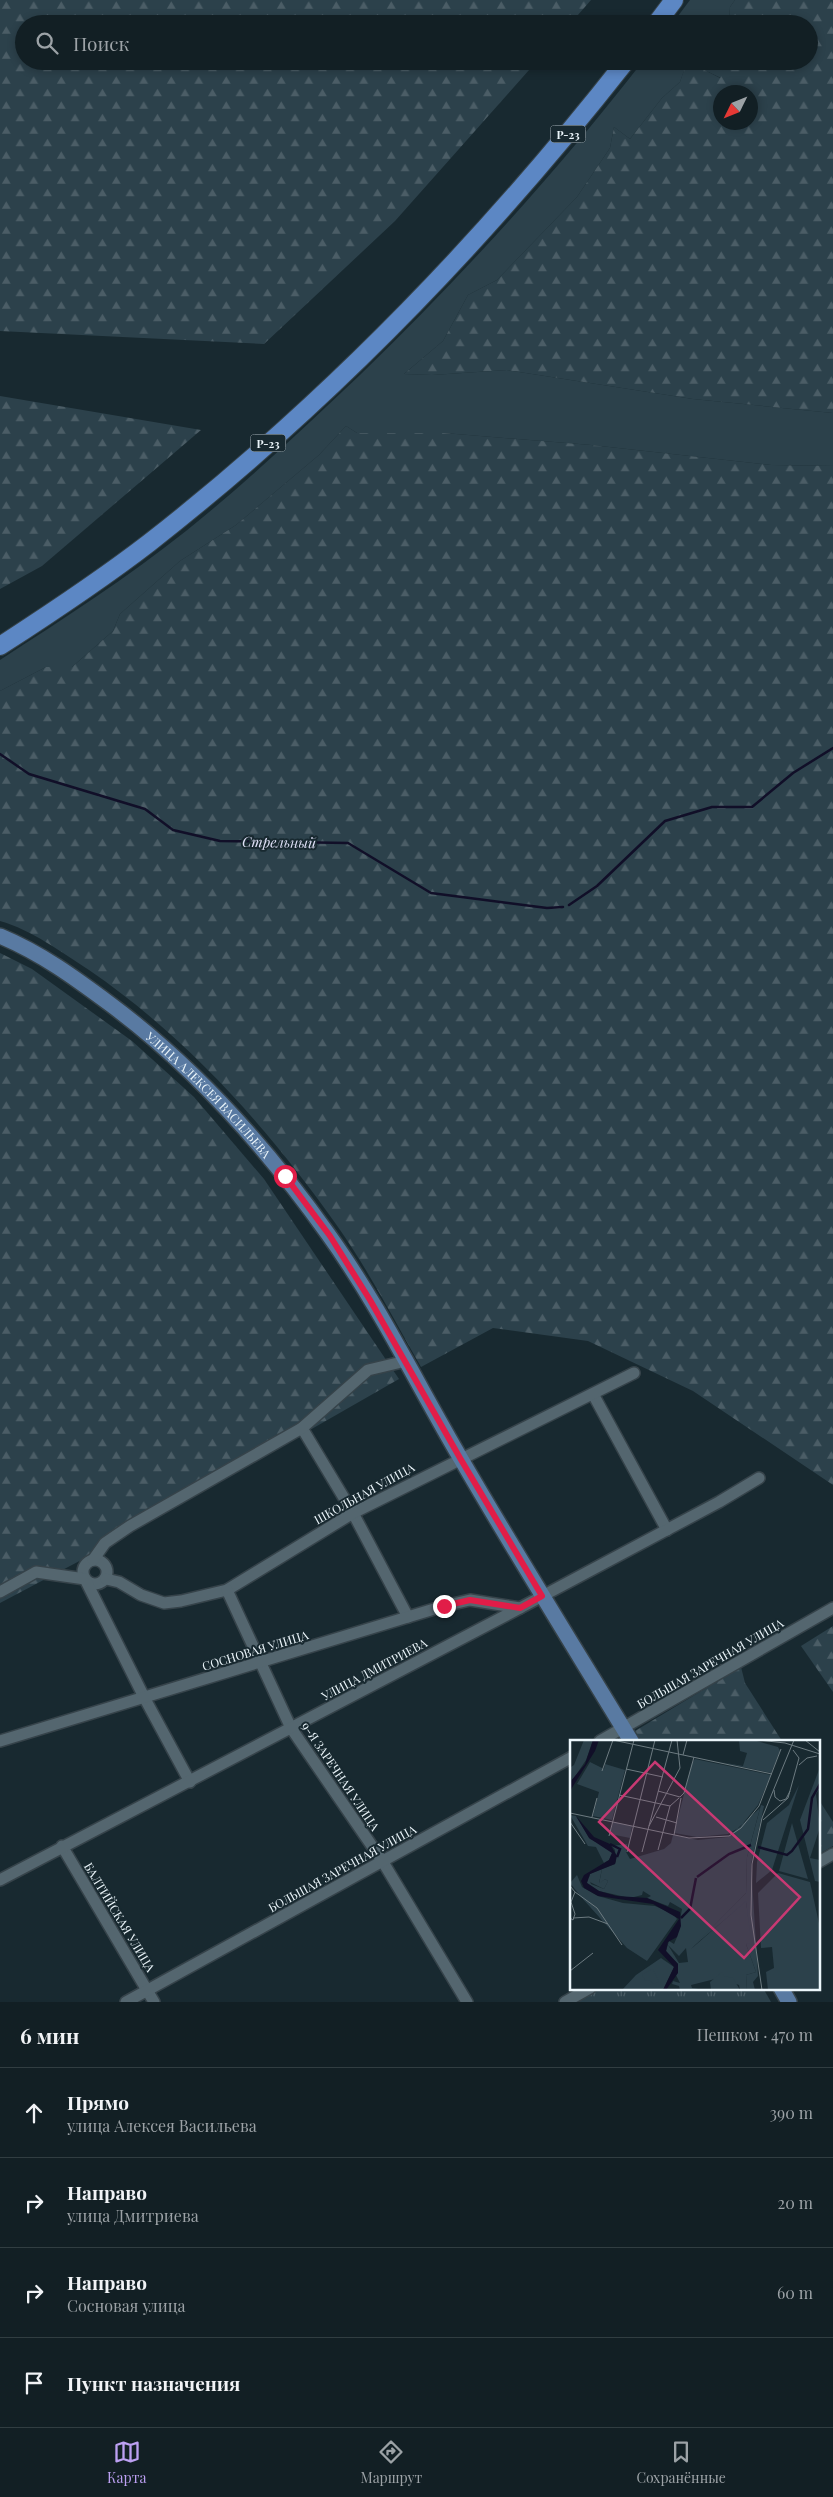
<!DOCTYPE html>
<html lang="ru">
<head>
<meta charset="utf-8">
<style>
	:root { --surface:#121f24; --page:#1f2c31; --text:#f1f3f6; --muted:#9ca2a6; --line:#313d41; --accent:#bca0f2 }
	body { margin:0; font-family:"Playfair Display",serif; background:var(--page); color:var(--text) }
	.compass { position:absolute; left:713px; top:85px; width:45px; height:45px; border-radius:50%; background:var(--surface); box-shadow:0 2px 8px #0003; rotate:227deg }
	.stop { position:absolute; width:15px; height:15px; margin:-11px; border:4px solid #e11d48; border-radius:50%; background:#fff }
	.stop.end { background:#e11d48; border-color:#fff; box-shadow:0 1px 5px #0008 }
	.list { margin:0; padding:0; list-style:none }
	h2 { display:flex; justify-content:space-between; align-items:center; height:65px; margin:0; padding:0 20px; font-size:21px }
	h2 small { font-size:16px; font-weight:400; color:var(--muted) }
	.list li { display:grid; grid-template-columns:32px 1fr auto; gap:15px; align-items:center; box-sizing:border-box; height:90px; padding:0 20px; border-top:1px solid var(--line) }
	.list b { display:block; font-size:19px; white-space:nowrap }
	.list p { margin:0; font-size:16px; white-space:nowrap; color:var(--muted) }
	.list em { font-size:16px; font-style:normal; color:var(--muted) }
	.icon { flex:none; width:28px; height:28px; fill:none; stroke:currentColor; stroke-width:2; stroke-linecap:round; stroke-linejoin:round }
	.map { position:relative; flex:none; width:833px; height:2002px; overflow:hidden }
	.search { position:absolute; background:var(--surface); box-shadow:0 2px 8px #0003; left:15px; right:15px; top:15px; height:55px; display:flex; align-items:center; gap:12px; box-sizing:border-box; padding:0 18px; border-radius:28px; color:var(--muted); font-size:19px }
	.sheet { height:425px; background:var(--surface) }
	nav { display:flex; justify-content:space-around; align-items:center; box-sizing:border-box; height:70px; border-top:1px solid var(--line); background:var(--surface); font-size:14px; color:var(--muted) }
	nav a { display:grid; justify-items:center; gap:2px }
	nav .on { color:var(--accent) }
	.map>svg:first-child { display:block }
	.grass { fill:#2c414b }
	.forest { fill:url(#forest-firs); fill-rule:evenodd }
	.park { fill:url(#park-tufts) }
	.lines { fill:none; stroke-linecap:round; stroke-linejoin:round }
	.stream { stroke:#110f28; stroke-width:2.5 }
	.minor-casing { stroke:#36434a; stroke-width:14 }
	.major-casing { stroke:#36434a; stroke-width:18 }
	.highway-casing { stroke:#36434a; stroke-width:20 }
	.minor { stroke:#54666f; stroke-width:11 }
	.major { stroke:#597aa2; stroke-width:15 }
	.highway { stroke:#5c87c4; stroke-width:18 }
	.route { stroke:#e11d48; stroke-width:6 }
	.labels { text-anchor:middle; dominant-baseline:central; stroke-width:4; stroke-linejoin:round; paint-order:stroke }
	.shield { fill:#182930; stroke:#acb8be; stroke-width:1 }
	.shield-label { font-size:11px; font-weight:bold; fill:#ecf6fb }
	.street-label { font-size:12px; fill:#ecf6fb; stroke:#182930 }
	.water-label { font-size:14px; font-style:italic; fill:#e1e2f9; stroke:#182930 }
	.inset-river { fill:none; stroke:#110f28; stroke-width:2.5 }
	.inset-road { fill:none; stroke:#6d7b81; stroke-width:1 }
	.view { fill:#c83973; fill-opacity:0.15; stroke:#c83973; stroke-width:2.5 }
	.inset-edge { fill:none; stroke:#ecf6fb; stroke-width:2.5 }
</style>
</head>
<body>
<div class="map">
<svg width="833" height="2002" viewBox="0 0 833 2002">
	<defs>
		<pattern id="forest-firs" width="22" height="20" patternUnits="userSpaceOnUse" patternTransform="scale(1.25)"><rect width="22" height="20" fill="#2c414b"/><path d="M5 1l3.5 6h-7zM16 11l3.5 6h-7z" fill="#4b5d66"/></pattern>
		<pattern id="park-tufts" width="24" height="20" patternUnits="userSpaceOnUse" patternTransform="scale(1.25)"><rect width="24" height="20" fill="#2c414b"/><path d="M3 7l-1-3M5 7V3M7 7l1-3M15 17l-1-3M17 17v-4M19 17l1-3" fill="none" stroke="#4b5d66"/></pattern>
	</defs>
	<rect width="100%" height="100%" fill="#182930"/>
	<g class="grass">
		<path d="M690 0H735L730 7 729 24H672Z"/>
		<path d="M643 61H725L721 78 687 62 680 82 662 98 630 139 614 127 610 148 577 197 497 280 468 295 443 341 404 374 432 375 507 370 693 399 833 413V466L771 465 591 445 444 433H357L346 426 319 455 236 525 180 561 120 614 113 631 72 667H46L0 691V660C63 619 127 578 186 531 247 482 304 428 361 374 462 276 556 173 643 61Z"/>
	</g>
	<g class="forest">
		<path d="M0 0H591L570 24H24V61H537L395 221 264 344 0 331Z"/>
		<path d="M735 0H833V413L693 399 507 370 432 375 404 374 443 341 468 295 497 280 577 197 610 148 614 127 630 139 662 98 680 82 687 61 720 78 725 61H809V24H729L730 7ZM720 92H750V122H720Z"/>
		<path d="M0 396 201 430 42 566 0 589Z"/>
		<path d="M346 426 357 433H444L591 445 771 465 833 466V1485L693 1391 588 1341 493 1328 421 1367C394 1320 369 1271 338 1227 270 1130 187 1037 89 970 61 952 32 930 0 921V691L46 667H72L113 631 120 614 180 561 236 525 319 455Z"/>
		<path d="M0 953 32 969 132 1041 194 1097 264 1179 399 1379 104 1548 0 1603Z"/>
		<path d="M833 1626V1692L801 1646Z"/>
		<path d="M741 1667 745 1683 782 1741H641L635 1731Z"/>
		<path d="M819 1800 833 1822V1846L819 1854Z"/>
	</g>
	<path class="park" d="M598 1988H763L771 2002H573Z"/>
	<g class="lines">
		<g class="stream">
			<path d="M0 754 29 774 145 809 173 830 220 841 348 843 431 893 547 908 563 907"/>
			<path d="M569 905 597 886 665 821 712 807H752L793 773 833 748"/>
		</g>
		<defs>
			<g id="minor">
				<path d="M593 1394 667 1530"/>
				<path d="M302 1428 353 1513 408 1617"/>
				<circle cx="95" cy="1572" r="12"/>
				<path d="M93 1560 105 1543 130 1526 302 1428 368 1370 406 1361"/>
				<path d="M106 1579 119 1582 141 1595 164 1603 181 1601 227 1590 353 1513 634 1373"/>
				<path d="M227 1590 291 1728 383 1862 467 2002"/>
				<path d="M0 1592 36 1572 85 1579 144 1697 190 1782"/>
				<path d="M0 1741 444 1606 470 1600 520 1608"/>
				<path d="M600 1741 833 1608"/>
				<path d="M62 1846 154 2002"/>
				<path d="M819 1862 833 1854"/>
				<path d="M0 1880 520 1608 719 1502 759 1478"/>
				<path d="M126 2002 572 1757"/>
				<path d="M565 2002 590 1988"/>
			</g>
			<g id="major">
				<path id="s1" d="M0 936C41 953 75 978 110 1004 196 1068 267 1148 328 1234 379 1305 417 1384 461 1459 516 1554 574 1647 631 1741"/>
				<path d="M781 1988 789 2002"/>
			</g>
			<g id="highway">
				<path d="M656 24 674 0"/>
				<path d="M0 646C51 613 101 580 149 543 327 404 487 238 626 61"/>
			</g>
		</defs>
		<use href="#minor" class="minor-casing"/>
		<use href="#major" class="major-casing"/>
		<use href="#highway" class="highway-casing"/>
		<use href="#minor" class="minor"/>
		<use href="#major" class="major"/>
		<use href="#highway" class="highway"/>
	</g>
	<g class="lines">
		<path class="route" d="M285 1176 330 1236 370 1300 460 1458 542 1596 520 1608 470 1600 444 1606"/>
	</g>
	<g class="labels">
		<g class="shield">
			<rect x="550.5" y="125.5" width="35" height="17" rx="4"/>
			<rect x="250.5" y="434.5" width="35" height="17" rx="4"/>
		</g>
		<g class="shield-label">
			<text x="568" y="134">Р-23</text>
			<text x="268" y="443">Р-23</text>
		</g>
		<g class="street-label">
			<text stroke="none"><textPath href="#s1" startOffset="264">УЛИЦА АЛЕКСЕЯ ВАСИЛЬЕВА</textPath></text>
			<text transform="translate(364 1493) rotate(-29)">ШКОЛЬНАЯ УЛИЦА</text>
			<text transform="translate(255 1650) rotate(-17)">СОСНОВАЯ УЛИЦА</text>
			<text transform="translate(710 1663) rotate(-30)">БОЛЬШАЯ ЗАРЕЧНАЯ УЛИЦА</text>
			<text transform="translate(374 1669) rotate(-28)">УЛИЦА ДМИТРИЕВА</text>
			<text transform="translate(341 1776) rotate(56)">9-Я ЗАРЕЧНАЯ УЛИЦА</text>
			<text transform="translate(342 1868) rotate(-29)">БОЛЬШАЯ ЗАРЕЧНАЯ УЛИЦА</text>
			<text transform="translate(120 1917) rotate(59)">БАЛТИЙСКАЯ УЛИЦА</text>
		</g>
		<g class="water-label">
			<text transform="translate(279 842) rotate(1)">Стрельный</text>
		</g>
	</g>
	<g transform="translate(570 1740)">
		<rect width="250" height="250" fill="#182930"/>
		<path d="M191 65 194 66 181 124 188 236 183 242 185 250H177L176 235 186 232 176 204 179 198 176 162 120 209 176 153 177 117ZM32 129 29 143 35 139 38 141 34 149 18 141 20 134Z" fill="#2c414b"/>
		<path d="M169 0H183L208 7 210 11 201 33 150 22 173 26 177 13 170 11ZM125 19 201 35 188 65 170 87 158 94 127 97 104 93 122 23ZM250 27V48L246 54 250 87 240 118 250 120V142L245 141 230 80ZM229 45 202 130 186 143 187 122 197 83 219 65ZM190 68 177 117 176 153 121 209 176 161 180 193V203L176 204 186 232 176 235 177 250H170L169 245 149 238 121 245 122 248 135 250H110L109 246 102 244 103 241 110 243 106 235 108 224 96 211 99 201 104 204 107 197 112 169 100 162 98 166 77 158 81 156 73 151 72 155 60 158 29 151 17 143 16 139 18 136 21 144 34 149 38 141 35 139 29 144 32 129 45 124 46 121 45 110 42 106 57 104 56 112 60 119 94 109 101 103 103 95 128 100 158 97ZM98 205 109 216 116 208 118 222 109 223ZM43 82 62 86 60 98 40 94ZM222 83 238 139 209 131ZM208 133 240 142 250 188V250H198L196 232 204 228 202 207 191 208 188 153ZM7 135 12 147 28 156 53 163 85 166 103 174 107 179 77 221 57 208 12 158 0 143ZM91 218 104 227 93 250H52L66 235Z" fill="#2c414b" fill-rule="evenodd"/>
		<path d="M83 229 89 242 83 244 80 240 75 241 72 234Z" fill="#2c414b"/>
		<path d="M14 0H23L16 20 2 41 1 27 4 25ZM20 22 34 29 35 24 55 30 42 80 23 76 29 52 7 44ZM0 75 6 76 20 99 39 108 42 113 39 120 34 123 26 107 18 106Z" fill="#2c414b"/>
		<path d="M152 232 154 236 163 238 170 250H141L140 242Z" fill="#2c414b"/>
		<path d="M23 0H29L25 11 0 51V42L15 24ZM6 76 24 97 40 104 47 116 45 124 20 134 17 143 29 151 47 156 77 158 110 172 111 186 107 197 98 202 96 211 108 224V233L96 250H93L104 227 88 210 109 179 83 164 28 156 14 148 11 141 14 135 39 120 42 113 19 98Z" fill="#110f28"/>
		<path class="inset-river" d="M40 104 50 109 47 117M188 107 217 115 222 111 238 89 242 58 250 44M127 137 159 114 181 105M111 178 120 169 126 138"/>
		<path class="inset-road" d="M188 0 215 3 250 14M235 0 250 12M113 15 117 0M229 25 237 18 247 16M56 29 93 37M32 31 43 0 202 34M204 50 205 57 210 61 216 59 220 51M88 51 110 57 114 53 124 17M49 55 100 66M0 73 119 98 159 96 171 88 189 66 211 9M22 77 27 58M86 77 107 83M193 80 218 58 229 18 223 10M0 82 15 104M79 86 110 28 107 0M104 95 111 58M39 96 64 0M88 110 100 66 109 58M57 112 85 0M72 112 102 0M0 146 5 152 1 162 5 174 3 180 0 178M5 152 27 168 52 205M3 178 19 177 38 184M0 231 23 213M192 250 181 175 182 124 192 78 224 0"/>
		<path class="view" d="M85 22 230 157 174 218 29 82Z"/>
		<rect width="250" height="250" class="inset-edge"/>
	</g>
</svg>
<svg class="compass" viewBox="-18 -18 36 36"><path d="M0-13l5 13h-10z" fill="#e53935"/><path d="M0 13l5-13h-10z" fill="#9ca2a6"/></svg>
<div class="stop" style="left:285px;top:1176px"></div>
<div class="stop end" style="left:444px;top:1606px"></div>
<div class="search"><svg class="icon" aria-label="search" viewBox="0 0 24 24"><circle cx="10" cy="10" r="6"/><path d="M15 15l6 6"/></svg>Поиск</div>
</div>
<section class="sheet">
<h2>6 мин<small>Пешком · 470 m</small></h2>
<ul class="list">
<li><svg class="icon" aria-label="ahead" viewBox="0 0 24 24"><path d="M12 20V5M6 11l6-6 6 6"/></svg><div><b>Прямо</b><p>улица Алексея Васильева</p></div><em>390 m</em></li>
<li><svg class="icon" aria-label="right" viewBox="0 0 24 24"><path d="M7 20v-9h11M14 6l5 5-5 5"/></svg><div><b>Направо</b><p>улица Дмитриева</p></div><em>20 m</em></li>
<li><svg class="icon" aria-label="right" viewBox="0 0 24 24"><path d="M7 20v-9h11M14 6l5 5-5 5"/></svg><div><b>Направо</b><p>Сосновая улица</p></div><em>60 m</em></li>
<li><svg class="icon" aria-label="arrive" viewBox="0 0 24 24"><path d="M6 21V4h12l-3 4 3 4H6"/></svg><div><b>Пункт назначения</b></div></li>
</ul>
</section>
<nav>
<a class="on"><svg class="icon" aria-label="map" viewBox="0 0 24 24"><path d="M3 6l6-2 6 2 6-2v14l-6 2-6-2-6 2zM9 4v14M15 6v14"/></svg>Карта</a>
<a><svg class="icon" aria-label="directions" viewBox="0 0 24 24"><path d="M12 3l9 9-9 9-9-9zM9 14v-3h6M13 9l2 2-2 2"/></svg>Маршрут</a>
<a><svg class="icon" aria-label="saved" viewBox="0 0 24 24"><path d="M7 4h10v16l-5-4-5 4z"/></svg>Сохранённые</a>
</nav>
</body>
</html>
